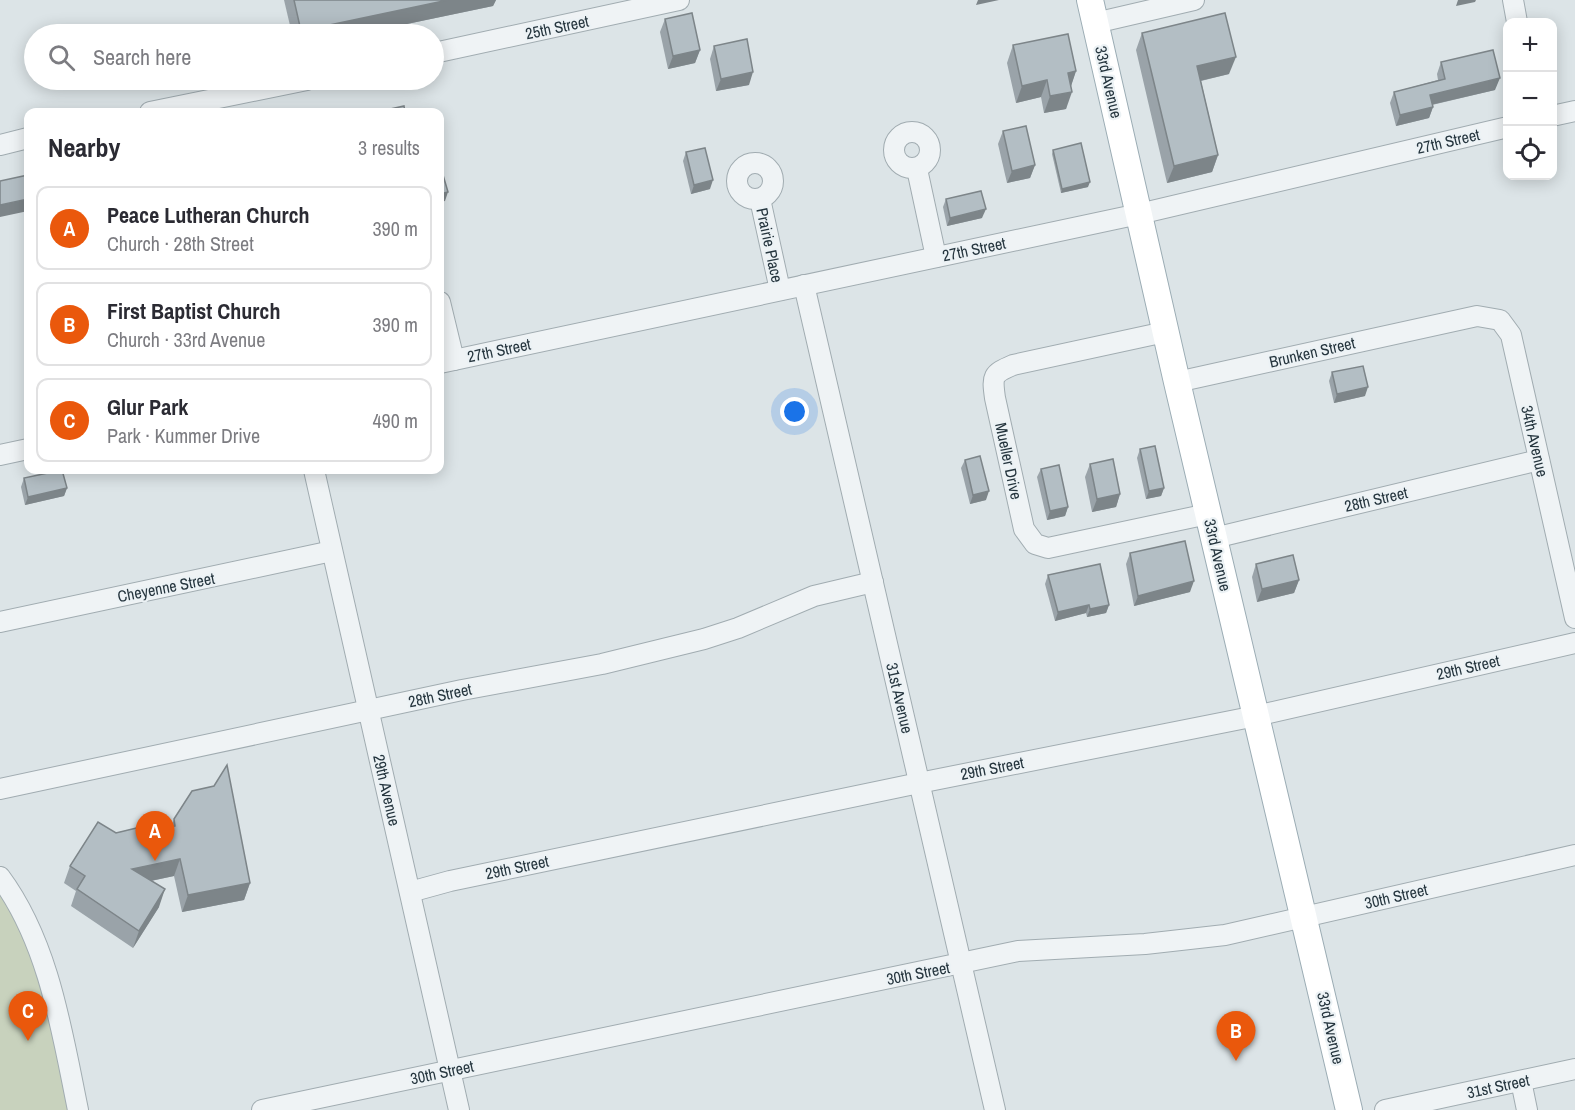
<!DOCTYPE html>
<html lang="en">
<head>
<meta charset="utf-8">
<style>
	:root { --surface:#fff; --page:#f7f7f7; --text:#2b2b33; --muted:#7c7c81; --line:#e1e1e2; --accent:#ea580c }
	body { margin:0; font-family:"Archivo Narrow",sans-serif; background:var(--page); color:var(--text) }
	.controls { position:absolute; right:18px; top:18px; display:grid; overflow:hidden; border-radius:12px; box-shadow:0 3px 15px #0003 }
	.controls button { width:54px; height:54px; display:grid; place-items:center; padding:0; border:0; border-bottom:2px solid var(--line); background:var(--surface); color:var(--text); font:30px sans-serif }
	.you { position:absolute; left:795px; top:412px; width:21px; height:21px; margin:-15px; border:4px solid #fff; border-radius:50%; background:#1a73e8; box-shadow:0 0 0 9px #1a73e833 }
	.badge { display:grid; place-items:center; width:39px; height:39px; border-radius:50%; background:var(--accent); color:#fff; font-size:20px; font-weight:700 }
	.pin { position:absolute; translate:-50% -50px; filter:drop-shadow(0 2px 3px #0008) }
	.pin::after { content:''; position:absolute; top:32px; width:21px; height:18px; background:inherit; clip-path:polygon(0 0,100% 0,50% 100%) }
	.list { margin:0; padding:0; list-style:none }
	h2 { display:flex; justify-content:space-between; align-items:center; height:78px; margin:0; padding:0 24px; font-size:26px }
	h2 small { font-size:20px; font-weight:400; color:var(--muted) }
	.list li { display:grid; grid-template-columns:39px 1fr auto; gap:18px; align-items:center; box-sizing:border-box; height:84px; margin:0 12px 12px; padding:0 12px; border:2px solid var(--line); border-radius:12px }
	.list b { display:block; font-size:22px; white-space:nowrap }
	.list p { margin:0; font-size:20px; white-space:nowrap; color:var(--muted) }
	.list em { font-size:20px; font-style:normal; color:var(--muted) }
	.icon { flex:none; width:33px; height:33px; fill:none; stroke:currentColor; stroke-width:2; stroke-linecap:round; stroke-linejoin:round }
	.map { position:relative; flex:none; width:1575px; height:1110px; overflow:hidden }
	.search { position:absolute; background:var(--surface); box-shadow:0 3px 15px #0003; left:24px; top:24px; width:420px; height:66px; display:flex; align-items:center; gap:15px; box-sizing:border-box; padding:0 21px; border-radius:33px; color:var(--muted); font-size:22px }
	.panel { position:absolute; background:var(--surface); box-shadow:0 3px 15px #0003; left:24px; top:108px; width:420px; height:366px; border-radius:12px }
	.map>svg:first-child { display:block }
	.green { fill:#c8d2bd }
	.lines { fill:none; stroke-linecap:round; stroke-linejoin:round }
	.minor-casing { stroke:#a1acb1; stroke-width:22 }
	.major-casing { stroke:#9bacb4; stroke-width:28 }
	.minor { stroke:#eff3f5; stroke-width:20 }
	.major { stroke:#fff; stroke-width:26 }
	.wall { fill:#9aa3a9 }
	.shaded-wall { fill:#7d8589 }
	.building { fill:#b3bec4; stroke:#7d8589; stroke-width:1.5 }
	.labels { text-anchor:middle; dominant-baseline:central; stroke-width:4.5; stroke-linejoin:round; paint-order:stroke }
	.street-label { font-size:16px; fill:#25353e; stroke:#ecf2f5 }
</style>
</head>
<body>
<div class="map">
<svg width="1575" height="1110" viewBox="0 0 1575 1110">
	<rect width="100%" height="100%" fill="#dce4e7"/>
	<path class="green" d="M0 891 22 928 39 971 72 1110H0Z"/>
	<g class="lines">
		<defs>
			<g id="minor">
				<path d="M1513 0 1517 22"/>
				<path d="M1095 23 1194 0"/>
				<path d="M434 53 679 0"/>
				<path d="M150 112 307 80"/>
				<path d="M1552 116 1575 111"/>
				<circle cx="912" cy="150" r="18"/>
				<path d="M0 145 28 138"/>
				<circle cx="755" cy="181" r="18"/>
				<path d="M917 169 936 257"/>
				<path d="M760 199 780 290"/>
				<path d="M804 285 995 1110"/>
				<path d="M440 302 454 360"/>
				<path d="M1165 332 1013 365C992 374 992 376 995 398L1024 529 1035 544 1048 548 1208 514"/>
				<path d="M440 363 1139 214 1508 127"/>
				<path d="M1177 382 1477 316 1500 320 1511 335 1575 618"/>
				<path d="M0 455 28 449"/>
				<path d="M314 470 459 1110"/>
				<path d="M1214 538 1539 460"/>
				<path d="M0 622 332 551"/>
				<path d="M0 789 462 690 602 664 704 639 738 628 814 596 873 582"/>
				<path d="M0 877C49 943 62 1032 78 1110"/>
				<path d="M410 892 450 881 919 783 1256 716 1575 643"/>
				<path d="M1521 1081 1527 1110"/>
				<path d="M262 1110 1018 951 1145 944 1225 935 1575 855"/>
				<path d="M1385 1110 1575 1069"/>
			</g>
			<path id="major" d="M1090 0 1177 382 1349 1110"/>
		</defs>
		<use href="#minor" class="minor-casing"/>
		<use href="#major" class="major-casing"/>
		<use href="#minor" class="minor"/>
		<use href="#major" class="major"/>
	</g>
	<g class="wall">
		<path d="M284 0H496L493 6 359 34H292Z"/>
		<path d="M665 19 700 50 695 63 668 69 660 32Z"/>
		<path d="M1142 33 1229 74 1201 81 1218 155 1212 172 1167 183 1136 50Z"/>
		<path d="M1013 45 1076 71 1071 86 1066 109 1044 113 1041 97 1016 103 1007 63Z"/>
		<path d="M714 46 749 85 716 91 710 59Z"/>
		<path d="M1441 62 1495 90 1432 105 1433 107 1429 118 1396 126 1390 103 1394 92 1438 80 1437 74Z"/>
		<path d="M1003 131 1035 165 1030 178 1007 183 998 144Z"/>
		<path d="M1053 150 1088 187 1061 193 1052 154Z"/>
		<path d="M686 152 710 189 691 194 683 161Z"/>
		<path d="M946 199 982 218 947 226 943 207Z"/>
		<path d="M1332 372 1365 396 1334 403 1329 381Z"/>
		<path d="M1140 449 1164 488 1161 496 1146 499 1137 458Z"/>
		<path d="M965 460 986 500 970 504 961 468Z"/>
		<path d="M1090 464 1120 494 1116 507 1092 512 1085 477Z"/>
		<path d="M1041 469 1068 507 1065 516 1047 520 1037 477Z"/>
		<path d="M24 478 67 488 64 496 25 505 21 487Z"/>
		<path d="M1130 553 1190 592 1134 606 1126 564Z"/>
		<path d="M1256 564 1299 580 1294 593 1257 602 1252 577Z"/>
		<path d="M1048 575 1109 605 1106 613 1087 617 1086 613 1055 621 1045 584Z"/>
		<path d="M174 819 250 883 244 900 182 912 174 876 151 881 159 907 133 948 71 906 76 891 64 883 70 866 116 833 151 832 171 828Z"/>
	</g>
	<g class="shaded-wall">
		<path d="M448 0H496L493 6 359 34H299L301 31Z"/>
		<path d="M978 0H999L976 5Z"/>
		<path d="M1458 0H1476L1475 2 1456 6Z"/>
		<path d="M700 50 695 63 668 69 673 56Z"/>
		<path d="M1236 57 1229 74 1191 83 1197 66Z"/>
		<path d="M1076 71 1070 89 1068 73Z"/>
		<path d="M753 72 749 85 716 91 721 79Z"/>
		<path d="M1500 78 1495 90 1426 106 1430 95Z"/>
		<path d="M1047 80 1041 97 1016 103 1022 86Z"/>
		<path d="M1072 92 1066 109 1044 113 1050 96Z"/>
		<path d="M1433 107 1429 118 1396 126 1400 115Z"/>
		<path d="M1218 155 1212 172 1167 183 1174 166Z"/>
		<path d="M1035 165 1030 178 1007 183 1012 171Z"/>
		<path d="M713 180 710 189 691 194 694 185Z"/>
		<path d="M1090 182 1088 187 1061 193 1062 189Z"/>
		<path d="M448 192 445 201 440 202V194Z"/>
		<path d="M28 199V211L0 217V205Z"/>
		<path d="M986 209 982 218 947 226 950 218Z"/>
		<path d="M1368 387 1365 396 1334 403 1337 394Z"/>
		<path d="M67 488 64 496 25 505 28 497Z"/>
		<path d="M1164 488 1161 496 1146 499 1149 491Z"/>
		<path d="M989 491 986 500 970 504 973 495Z"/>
		<path d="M1120 494 1116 507 1092 512 1097 499Z"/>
		<path d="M1068 507 1065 516 1047 520 1050 511Z"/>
		<path d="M1299 580 1294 593 1257 602 1262 589Z"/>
		<path d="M1194 581 1190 592 1134 606 1138 596Z"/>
		<path d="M1089 605 1086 613 1055 621 1058 612Z"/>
		<path d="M1109 605 1106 613 1087 617 1090 609Z"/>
		<path d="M180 859 174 876 126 886 132 869Z"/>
		<path d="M250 883 244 900 182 912 188 895Z"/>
		<path d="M165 889 159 907 133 948 139 931Z"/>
	</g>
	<g class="building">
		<path d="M294 0H448L301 31Z"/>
		<path d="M692 13 700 50 673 56 665 19Z"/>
		<path d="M1225 13 1236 57 1197 66 1218 155 1174 166 1142 33Z"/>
		<path d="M1068 34 1076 71 1068 73 1072 92 1050 96 1047 80 1022 86 1013 45Z"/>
		<path d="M747 39 753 72 721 79 714 46Z"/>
		<path d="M1493 50 1500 78 1430 95 1433 107 1400 115 1394 92 1445 79 1441 62Z"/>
		<path d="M404 106 405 112H377Z"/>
		<path d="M1026 126 1035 165 1012 171 1003 131Z"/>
		<path d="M1081 143 1090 182 1062 189 1053 150Z"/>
		<path d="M705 148 713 180 694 185 686 152Z"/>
		<path d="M28 175V199L0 205V181Z"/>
		<path d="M443 175 448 192 440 194V176Z"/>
		<path d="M981 191 986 209 950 218 946 199Z"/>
		<path d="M1363 366 1368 387 1337 394 1332 372Z"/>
		<path d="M1155 446 1164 488 1149 491 1140 449Z"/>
		<path d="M980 456 989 491 973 495 965 460Z"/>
		<path d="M1113 459 1120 494 1097 499 1090 464Z"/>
		<path d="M1059 465 1068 507 1050 511 1041 469Z"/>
		<path d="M62 470 67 488 28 497 24 478Z"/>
		<path d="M1185 541 1194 581 1138 596 1130 553Z"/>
		<path d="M1293 555 1299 580 1262 589 1256 564Z"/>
		<path d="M1100 564 1109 605 1090 609 1089 605 1058 612 1048 575Z"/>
		<path d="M227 765 250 883 188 895 180 859 132 869 165 889 139 931 77 889 85 876 70 866 98 822 116 833 149 825 151 832 175 826 174 819 192 791 214 786Z"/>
	</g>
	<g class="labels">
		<g class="street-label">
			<text transform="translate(557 27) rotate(-12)">25th Street</text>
			<text transform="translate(1109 82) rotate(77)">33rd Avenue</text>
			<text transform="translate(1448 141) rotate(-13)">27th Street</text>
			<text transform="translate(770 245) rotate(78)">Prairie Place</text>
			<text transform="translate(974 249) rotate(-12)">27th Street</text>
			<text transform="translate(499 350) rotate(-12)">27th Street</text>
			<text transform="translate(1312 352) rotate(-13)">Brunken Street</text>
			<text transform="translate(1535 441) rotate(77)">34th Avenue</text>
			<text transform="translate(1009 461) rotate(78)">Mueller Drive</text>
			<text transform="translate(1376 499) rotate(-13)">28th Street</text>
			<text transform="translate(1218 555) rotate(77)">33rd Avenue</text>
			<text transform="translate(166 587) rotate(-11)">Cheyenne Street</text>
			<text transform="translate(1468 667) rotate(-13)">29th Street</text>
			<text transform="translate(440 695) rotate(-12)">28th Street</text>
			<text transform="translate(900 698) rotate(77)">31st Avenue</text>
			<text transform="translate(992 768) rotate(-11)">29th Street</text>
			<text transform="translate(387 790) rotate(77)">29th Avenue</text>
			<text transform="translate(517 867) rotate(-12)">29th Street</text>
			<text transform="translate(1396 896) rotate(-13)">30th Street</text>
			<text transform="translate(918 973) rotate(-11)">30th Street</text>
			<text transform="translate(1331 1028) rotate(77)">33rd Avenue</text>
			<text transform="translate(442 1072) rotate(-12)">30th Street</text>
			<text transform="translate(1498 1086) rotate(-12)">31st Street</text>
		</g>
	</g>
</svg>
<div class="controls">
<button>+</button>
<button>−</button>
<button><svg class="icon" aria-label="locate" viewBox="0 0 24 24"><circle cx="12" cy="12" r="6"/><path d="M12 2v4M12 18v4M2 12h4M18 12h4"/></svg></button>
</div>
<div class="you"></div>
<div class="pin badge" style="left:155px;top:861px">A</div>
<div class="pin badge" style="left:1236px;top:1061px">B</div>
<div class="pin badge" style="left:28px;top:1041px">C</div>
<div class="search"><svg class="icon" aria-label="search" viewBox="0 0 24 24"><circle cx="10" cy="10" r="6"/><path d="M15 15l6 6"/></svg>Search here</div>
<section class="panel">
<h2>Nearby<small>3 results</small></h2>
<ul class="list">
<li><span class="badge">A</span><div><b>Peace Lutheran Church</b><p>Church · 28th Street</p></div><em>390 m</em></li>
<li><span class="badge">B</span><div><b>First Baptist Church</b><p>Church · 33rd Avenue</p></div><em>390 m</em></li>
<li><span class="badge">C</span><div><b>Glur Park</b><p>Park · Kummer Drive</p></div><em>490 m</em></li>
</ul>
</section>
</div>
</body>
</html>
